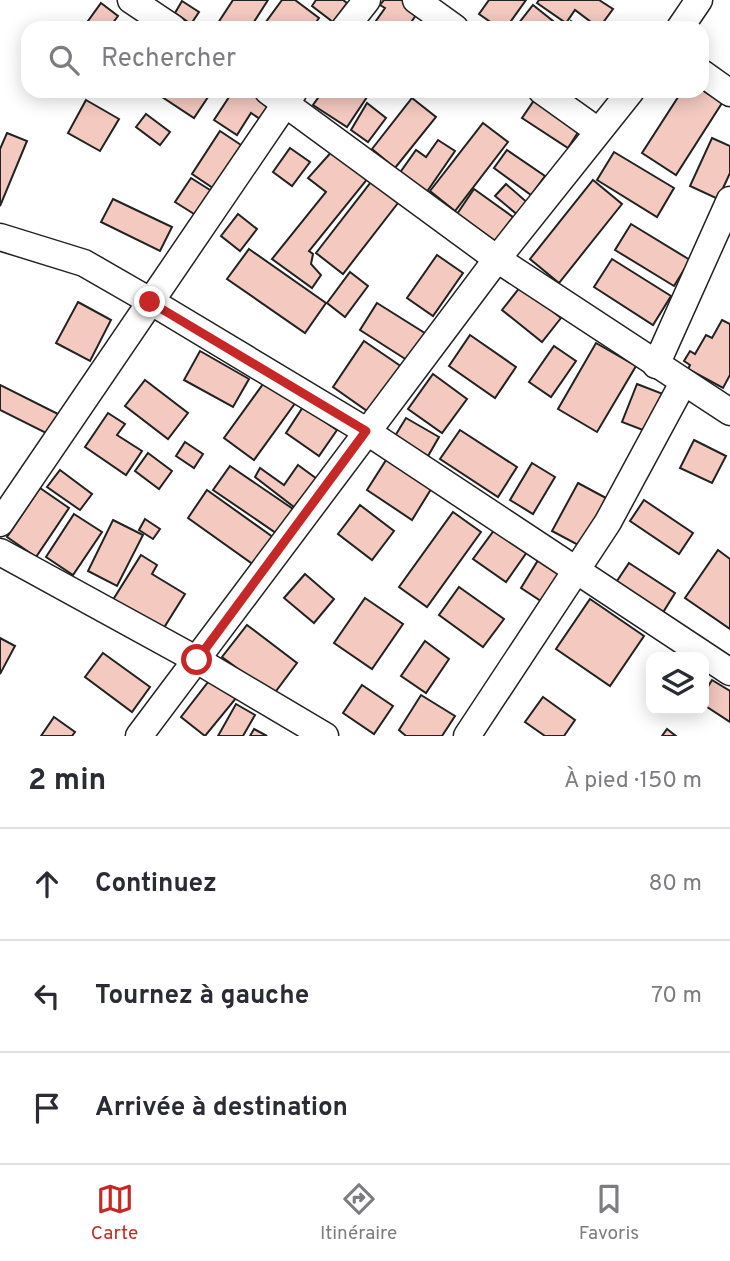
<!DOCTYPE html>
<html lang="fr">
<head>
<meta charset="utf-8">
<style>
	:root { --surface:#fff; --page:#f2f2f3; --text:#2b2b33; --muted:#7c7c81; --line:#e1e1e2; --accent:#c62828 }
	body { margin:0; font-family:Overpass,sans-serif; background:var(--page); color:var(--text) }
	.controls { position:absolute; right:21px; bottom:21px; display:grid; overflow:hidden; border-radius:14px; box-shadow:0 4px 18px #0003 }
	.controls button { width:63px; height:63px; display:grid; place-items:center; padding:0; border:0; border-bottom:2px solid var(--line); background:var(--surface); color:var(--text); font:35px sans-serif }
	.stop { position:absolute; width:21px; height:21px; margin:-16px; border:5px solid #c62828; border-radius:50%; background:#fff }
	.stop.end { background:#c62828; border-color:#fff; box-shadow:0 2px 7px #0008 }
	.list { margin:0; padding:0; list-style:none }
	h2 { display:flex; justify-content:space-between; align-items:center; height:91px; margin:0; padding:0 28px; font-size:30px }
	h2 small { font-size:23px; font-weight:400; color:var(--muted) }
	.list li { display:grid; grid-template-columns:46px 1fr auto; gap:21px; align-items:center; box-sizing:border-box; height:112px; padding:0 28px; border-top:2px solid var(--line) }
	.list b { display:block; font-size:26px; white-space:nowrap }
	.list em { font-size:23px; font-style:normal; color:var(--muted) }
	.icon { flex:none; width:38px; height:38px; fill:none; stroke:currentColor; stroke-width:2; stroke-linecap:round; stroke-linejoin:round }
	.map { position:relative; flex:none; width:730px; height:736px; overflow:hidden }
	.search { position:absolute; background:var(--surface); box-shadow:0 4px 18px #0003; left:21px; right:21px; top:21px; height:77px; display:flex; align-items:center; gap:18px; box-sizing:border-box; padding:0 24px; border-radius:21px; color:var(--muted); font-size:26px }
	.sheet { height:427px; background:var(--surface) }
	nav { display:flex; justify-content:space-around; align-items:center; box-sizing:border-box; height:98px; border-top:2px solid var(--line); background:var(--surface); font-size:19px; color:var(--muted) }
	nav a { display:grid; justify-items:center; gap:4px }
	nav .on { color:var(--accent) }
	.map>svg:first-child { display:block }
	.building { fill:#f3c9c0; stroke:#222; stroke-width:2 }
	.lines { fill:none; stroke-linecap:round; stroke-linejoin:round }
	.minor-casing { stroke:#222; stroke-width:29 }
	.minor { stroke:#fff; stroke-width:26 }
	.route { stroke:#c62828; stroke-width:9 }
</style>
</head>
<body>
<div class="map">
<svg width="730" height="736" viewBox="0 0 730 736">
	<rect width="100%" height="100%" fill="#fff"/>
	<g class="building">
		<path d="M233 0H268L250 28H219L216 26Z"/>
		<path d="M282 0H295L319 18 312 28H265L263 26Z"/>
		<path d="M316 0H343L347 3 333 22 312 6Z"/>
		<path d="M384 0H404L419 11 407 28H371L385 8 380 5Z"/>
		<path d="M489 0H526L506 28H499L479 14Z"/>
		<path d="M539 0H599L613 9 599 28 575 10 566 23 537 3Z"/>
		<path d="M182 1 199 12 191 24 175 13Z"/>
		<path d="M101 3 118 16 109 28H83Z"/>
		<path d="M533 5 558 25 556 28H515Z"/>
		<path d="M571 21 582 28H567Z"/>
		<path d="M702 90 722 103 676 175 642 153 682 91Z"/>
		<path d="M153 91H212L194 118Z"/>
		<path d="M233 91H260L282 105 269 125 251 113 237 135 214 120Z"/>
		<path d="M323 91H371L347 127 313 105Z"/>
		<path d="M537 96 582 126 568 148 522 118Z"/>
		<path d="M412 98 436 117 395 168 372 149Z"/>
		<path d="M86 100 119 119 100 151 68 133Z"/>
		<path d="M367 103 386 118 368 142 351 130Z"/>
		<path d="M146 114 170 132 160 145 136 127Z"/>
		<path d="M483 123 508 142 455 211 430 191Z"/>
		<path d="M220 131 244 147 216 190 192 174Z"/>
		<path d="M7 133 27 141 0 206V149Z"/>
		<path d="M712 138 730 146V173L718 199 690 186Z"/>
		<path d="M438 140 455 151 426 193 399 174 416 150 426 157Z"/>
		<path d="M290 148 310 162 292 186 273 172Z"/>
		<path d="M335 148 369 177 309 251 313 254 311 264 321 275 312 288 272 259 326 192 308 178Z"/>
		<path d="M507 150 545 176 531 195 494 168Z"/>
		<path d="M614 152 674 188 657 217 597 180Z"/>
		<path d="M191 178 218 195 202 219 175 202Z"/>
		<path d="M593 180 622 204 559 283 530 259Z"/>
		<path d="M371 182 398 203 343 274 316 253Z"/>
		<path d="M506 184 529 204 519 216 495 196Z"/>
		<path d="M474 189 513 217 495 241 457 214Z"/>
		<path d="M113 199 172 227 160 251 101 222Z"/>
		<path d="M238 214 257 229 240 251 221 236Z"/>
		<path d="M631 224 690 260 674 286 615 250Z"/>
		<path d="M249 249 326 303 305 333 227 279Z"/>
		<path d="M437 255 463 273 433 316 407 298Z"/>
		<path d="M612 259 671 296 653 325 594 287Z"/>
		<path d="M350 272 368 286 345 317 327 303Z"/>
		<path d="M521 286 561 318 542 342 502 310Z"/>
		<path d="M78 302 111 320 90 361 56 343Z"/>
		<path d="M377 303 428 335 410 362 360 330Z"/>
		<path d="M722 320 730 324V375L723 388 688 369 690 365 684 361 690 351 695 354 706 335 712 338Z"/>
		<path d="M470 335 516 367 495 398 449 366Z"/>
		<path d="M364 341 402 367 370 413 333 387Z"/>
		<path d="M596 343 636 366 597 432 558 409Z"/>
		<path d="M554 346 576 361 551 397 529 382Z"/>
		<path d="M200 351 249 379 233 407 184 380Z"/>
		<path d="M433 374 467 399 442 433 408 409Z"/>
		<path d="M145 380 188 413 168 439 125 406Z"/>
		<path d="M266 380 296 402 254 460 224 438Z"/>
		<path d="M637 384 663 394 648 432 622 422Z"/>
		<path d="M0 385 60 415 50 435 0 410Z"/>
		<path d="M303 407 337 430 319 456 286 433Z"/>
		<path d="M108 413 125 424 117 435 142 451 126 475 85 447Z"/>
		<path d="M406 418 439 437 428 456 395 436Z"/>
		<path d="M460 430 517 467 498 497 440 459Z"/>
		<path d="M694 440 726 456 712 483 680 468Z"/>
		<path d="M185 442 203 454 194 468 176 456Z"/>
		<path d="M148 453 172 471 159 489 135 471Z"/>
		<path d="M388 457 433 486 412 520 367 490Z"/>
		<path d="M532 463 555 477 533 514 510 500Z"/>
		<path d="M298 465 317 479 294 507 255 477 260 468 284 485Z"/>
		<path d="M230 466 293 509 276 533 213 490Z"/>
		<path d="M60 470 92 494 80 510 47 487Z"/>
		<path d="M578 483 606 498 580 546 552 531Z"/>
		<path d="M40 488 69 508 36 557 7 537Z"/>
		<path d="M207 490 277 540 258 568 188 518Z"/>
		<path d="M644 500 693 533 679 554 630 521Z"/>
		<path d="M360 505 394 531 372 560 338 534Z"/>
		<path d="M453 512 481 532 427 607 399 587Z"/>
		<path d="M74 514 102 532 73 575 46 557Z"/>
		<path d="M145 519 160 529 153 539 139 530Z"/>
		<path d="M113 520 143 535 117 586 88 571Z"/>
		<path d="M495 529 527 552 506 582 473 559Z"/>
		<path d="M718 550 730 559V629L685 598Z"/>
		<path d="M141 555 157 565 152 574 185 594 160 634 111 603Z"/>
		<path d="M540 557 563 572 544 603 521 588Z"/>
		<path d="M629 563 675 593 662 614 615 584Z"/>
		<path d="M305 574 334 599 314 623 284 598Z"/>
		<path d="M459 587 504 619 483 647 439 615Z"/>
		<path d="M365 598 403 624 372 669 334 643Z"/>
		<path d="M590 599 644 636 610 686 556 649Z"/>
		<path d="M247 625 297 663 273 695 222 657Z"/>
		<path d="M0 638 15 646 0 674Z"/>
		<path d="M425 641 449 659 426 693 401 676Z"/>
		<path d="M103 653 150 687 132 712 85 677Z"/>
		<path d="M212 677 237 697 205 736 181 717Z"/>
		<path d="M712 680 730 691V722L704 705V693Z"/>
		<path d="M362 685 393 706 374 734 343 713Z"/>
		<path d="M421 695 455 716 442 736H406L399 730Z"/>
		<path d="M543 697 575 720 564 736H545L525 722Z"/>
		<path d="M236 704 255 715 243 736H218Z"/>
		<path d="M54 717 75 732 72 736H41Z"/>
		<path d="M254 729 267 736H250Z"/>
		<path d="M667 729 676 736H662Z"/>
	</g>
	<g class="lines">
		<defs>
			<g id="minor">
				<path d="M131 0 173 28"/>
				<path d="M416 0 455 28"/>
				<path d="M345 28 367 0"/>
				<path d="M680 28 699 0"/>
				<path d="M702 73 730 93"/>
				<path d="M268 91 497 259 730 412"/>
				<path d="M542 91 598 131"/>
				<path d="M0 237 84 263 150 301 366 431 730 672"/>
				<path d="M656 365 730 200"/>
				<path d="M0 523 294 91"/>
				<path d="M0 552 197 660 325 736"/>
				<path d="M139 736 497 259 631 91"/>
				<path d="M467 736 608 522 683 383"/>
			</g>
		</defs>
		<use href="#minor" class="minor-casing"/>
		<use href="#minor" class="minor"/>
	</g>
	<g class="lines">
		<path class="route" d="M150 302 366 431 197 660"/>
	</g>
</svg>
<div class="controls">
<button><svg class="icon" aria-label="layers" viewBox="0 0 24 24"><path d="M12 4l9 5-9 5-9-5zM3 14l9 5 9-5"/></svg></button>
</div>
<div class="stop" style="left:197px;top:660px"></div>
<div class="stop end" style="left:150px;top:302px"></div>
<div class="search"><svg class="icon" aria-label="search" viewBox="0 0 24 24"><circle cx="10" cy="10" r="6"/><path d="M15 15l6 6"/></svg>Rechercher</div>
</div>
<section class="sheet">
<h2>2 min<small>À pied · 150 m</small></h2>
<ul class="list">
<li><svg class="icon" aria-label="ahead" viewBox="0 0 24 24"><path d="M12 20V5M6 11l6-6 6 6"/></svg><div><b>Continuez</b></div><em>80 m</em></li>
<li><svg class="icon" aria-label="left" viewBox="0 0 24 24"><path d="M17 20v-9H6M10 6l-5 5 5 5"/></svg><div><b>Tournez à gauche</b></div><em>70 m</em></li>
<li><svg class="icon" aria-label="arrive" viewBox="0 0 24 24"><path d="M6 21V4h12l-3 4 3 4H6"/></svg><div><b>Arrivée à destination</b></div></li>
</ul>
</section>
<nav>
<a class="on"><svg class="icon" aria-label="map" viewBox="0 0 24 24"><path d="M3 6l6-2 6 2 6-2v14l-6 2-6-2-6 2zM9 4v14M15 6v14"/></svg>Carte</a>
<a><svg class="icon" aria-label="directions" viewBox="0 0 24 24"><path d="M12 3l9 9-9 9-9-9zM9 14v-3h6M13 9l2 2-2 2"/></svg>Itinéraire</a>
<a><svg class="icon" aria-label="saved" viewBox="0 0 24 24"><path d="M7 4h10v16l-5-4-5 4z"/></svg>Favoris</a>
</nav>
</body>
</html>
